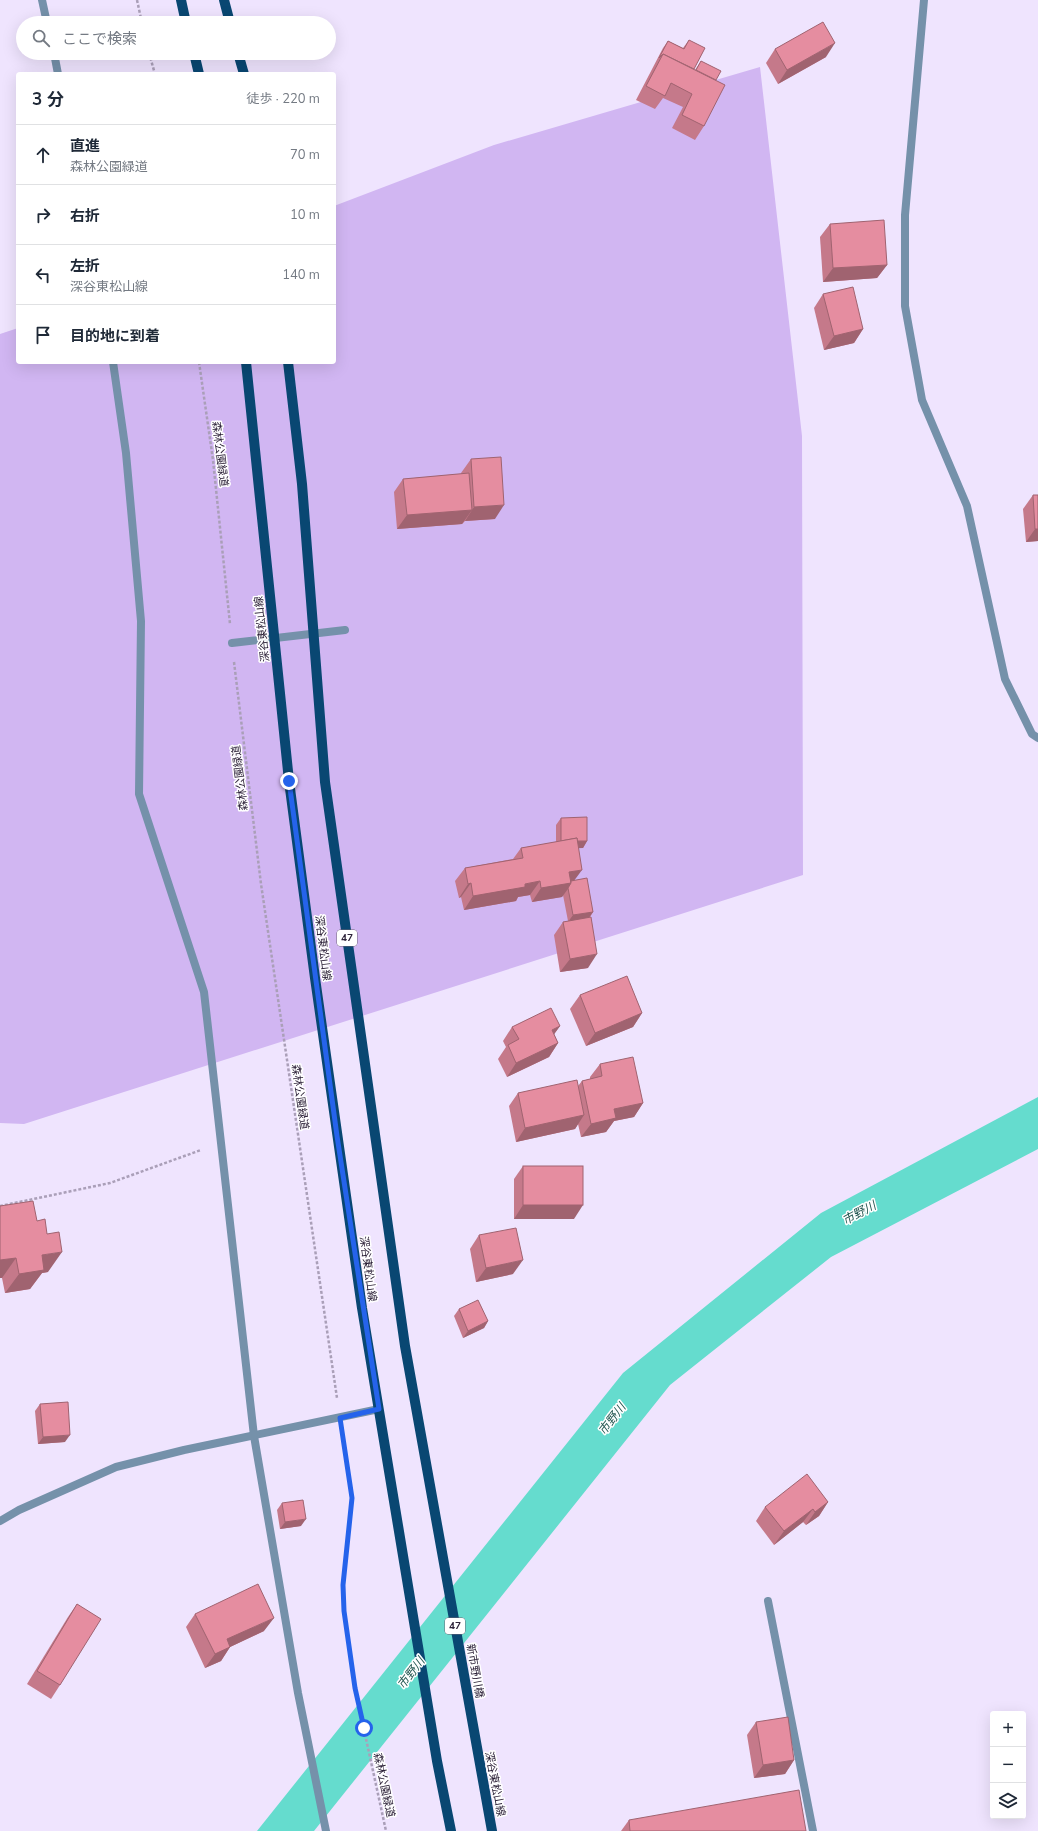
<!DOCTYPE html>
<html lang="ja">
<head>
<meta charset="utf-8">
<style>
	:root { --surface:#fff; --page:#f6f6f7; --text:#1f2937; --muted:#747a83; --line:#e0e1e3 }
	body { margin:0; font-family:"Nunito Sans","Noto Sans JP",sans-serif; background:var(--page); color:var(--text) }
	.controls { position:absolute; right:12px; bottom:12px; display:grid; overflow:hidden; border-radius:4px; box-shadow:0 4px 16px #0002 }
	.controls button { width:36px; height:36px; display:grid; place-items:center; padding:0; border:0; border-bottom:1px solid var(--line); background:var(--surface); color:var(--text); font:20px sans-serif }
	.stop { position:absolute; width:12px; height:12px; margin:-9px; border:3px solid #2563eb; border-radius:50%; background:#fff }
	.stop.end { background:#2563eb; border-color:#fff; box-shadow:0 1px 4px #0008 }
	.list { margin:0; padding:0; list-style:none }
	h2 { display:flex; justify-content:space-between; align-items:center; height:52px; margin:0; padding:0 16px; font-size:17px }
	h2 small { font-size:13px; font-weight:400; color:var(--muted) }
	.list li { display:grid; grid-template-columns:26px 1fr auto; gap:12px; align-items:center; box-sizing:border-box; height:60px; padding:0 16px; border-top:1px solid var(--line) }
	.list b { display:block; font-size:15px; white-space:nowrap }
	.list p { margin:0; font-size:13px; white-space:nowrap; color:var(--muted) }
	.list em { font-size:13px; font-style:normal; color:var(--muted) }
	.icon { flex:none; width:22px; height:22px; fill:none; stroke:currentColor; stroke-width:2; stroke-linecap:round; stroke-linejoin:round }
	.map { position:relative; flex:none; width:1038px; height:1831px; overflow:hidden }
	.search { position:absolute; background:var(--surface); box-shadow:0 4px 16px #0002; left:16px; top:16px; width:320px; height:44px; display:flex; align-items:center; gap:10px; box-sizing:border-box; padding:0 14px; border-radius:22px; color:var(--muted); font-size:15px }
	.panel { position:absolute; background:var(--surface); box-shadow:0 4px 16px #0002; left:16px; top:72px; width:320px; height:292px; border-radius:4px }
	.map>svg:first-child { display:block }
	.green { fill:#d1b6f2 }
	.water { fill:#65dcce }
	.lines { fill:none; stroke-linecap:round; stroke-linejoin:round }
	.path { stroke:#aa9fb8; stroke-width:2.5; stroke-dasharray:3 2; stroke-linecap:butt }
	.street { stroke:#7591aa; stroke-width:8 }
	.primary { stroke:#094772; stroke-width:10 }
	.wall { fill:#c5798a }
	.shaded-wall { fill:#a06370 }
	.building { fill:#e58da0; stroke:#a06370 }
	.route { stroke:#2563eb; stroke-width:5 }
	.labels { text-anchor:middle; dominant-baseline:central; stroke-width:3; stroke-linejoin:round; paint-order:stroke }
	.shield { fill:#fff; stroke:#6c6474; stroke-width:1 }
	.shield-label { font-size:10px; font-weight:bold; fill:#2d2239 }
	.street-label { font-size:11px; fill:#2d2239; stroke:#fff }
	.water-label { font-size:12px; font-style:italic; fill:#265953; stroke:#fff }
</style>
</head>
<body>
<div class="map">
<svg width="1038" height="1831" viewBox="0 0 1038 1831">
	<rect width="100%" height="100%" fill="#efe4fe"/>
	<path class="green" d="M760 67 802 436 803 875 24 1124 0 1123V334L18 328V362H334V206L494 145Z"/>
	<path class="water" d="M1038 1097V1149L831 1257 670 1385 314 1831H257L623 1373 821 1213Z"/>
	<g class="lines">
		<g class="path">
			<path d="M137 0 142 23"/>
			<path d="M149 53 155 74"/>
			<path d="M199 362 213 460 230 624"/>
			<path d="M234 662 261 884 337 1398"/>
			<path d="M0 1206 110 1183 201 1150"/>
			<path d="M343 1437 352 1498 343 1585 344 1611 355 1688 386 1831"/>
		</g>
		<g class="street">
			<path d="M42 0 47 23"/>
			<path d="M924 0 905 215V306L922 400 967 506 1005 679 1032 734 1038 738"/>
			<path d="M54 53 58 74"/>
			<path d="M113 362 126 453 141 621 139 794 204 992 254 1436 298 1693 326 1831"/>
			<path d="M232 643 345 630"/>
			<path d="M0 1521 19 1510 116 1467 184 1450 379 1409"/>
			<path d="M768 1601 813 1831"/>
		</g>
		<g class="primary">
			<path d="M181 0 186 23"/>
			<path d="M224 0 230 23"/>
			<path d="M194 53 199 74"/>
			<path d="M238 53 244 74"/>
			<path d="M246 362 289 781 315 978 362 1308 437 1761 451 1831"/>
			<path d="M288 362 302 484 325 782 405 1346 492 1831"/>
		</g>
	</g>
	<g class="wall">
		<path d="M689 40 694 69 695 70 701 61 716 80 704 126 695 140 672 128 683 107 663 98 655 109 636 100 663 48 668 41 683 48Z"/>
		<path d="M775 49 826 57 778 84 766 63Z"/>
		<path d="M830 224 887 265 877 278 823 282 820 237Z"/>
		<path d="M823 294 863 329 854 343 824 350 814 308Z"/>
		<path d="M471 459 495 519 465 521 462 524 397 529 394 492 403 479 461 474V473Z"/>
		<path d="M1033 495 1038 541 1026 542 1023 509Z"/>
		<path d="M561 818 587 841 583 848H578L574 880 593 912 590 917 588 968 560 972 554 935 563 922 568 921 563 895 562 897 532 902 530 895 518 897 516 901 464 910 461 897 459 898 455 881 465 868 513 859 521 848 556 842V825Z"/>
		<path d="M580 995 642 1013 633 1027 586 1046 570 1009Z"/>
		<path d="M560 1026 554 1034 558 1043 549 1057 507 1077 498 1059 506 1047 503 1041 512 1027Z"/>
		<path d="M600 1064 643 1103 634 1117 614 1121 606 1132 581 1137 578 1124 575 1129 516 1142 509 1106 518 1093 578 1086 582 1081 590 1079V1077Z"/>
		<path d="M523 1166 574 1219H514V1179Z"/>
		<path d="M0 1206 37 1221 48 1272 42 1273 30 1289 5 1293 2 1278H0Z"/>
		<path d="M479 1235 513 1274 476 1282 470 1249Z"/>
		<path d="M459 1309 488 1321 484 1328 463 1338 454 1316Z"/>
		<path d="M40 1404 65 1442 38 1444 35 1411Z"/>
		<path d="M828 1502 819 1516 806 1525 803 1522 774 1545 756 1521 765 1507Z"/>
		<path d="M282 1503 301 1526 280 1529 277 1510Z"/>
		<path d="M77 1604 60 1685 51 1699 27 1684 68 1617Z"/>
		<path d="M195 1614 264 1631 230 1647 221 1661 205 1668 186 1627Z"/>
		<path d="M756 1722 794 1760 785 1774 754 1778 747 1735Z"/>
		<path d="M629 1820 806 1831H621Z"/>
	</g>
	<g class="shaded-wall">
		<path d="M835 43 826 57 778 84 787 70Z"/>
		<path d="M887 265 877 278 823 282 833 268Z"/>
		<path d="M863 329 854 343 824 350 834 336Z"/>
		<path d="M504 505 495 519 465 521 474 507Z"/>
		<path d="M472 510 462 524 397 529 407 515Z"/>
		<path d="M1035 529H1038V541L1026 542Z"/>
		<path d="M587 841 583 848 556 849 561 842Z"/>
		<path d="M582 870 562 897 532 902 541 888 569 872Z"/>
		<path d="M540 881 530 895 518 897 516 901 464 910 473 896Z"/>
		<path d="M471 883 461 897 459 898 468 884Z"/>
		<path d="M593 912 588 919 568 922 573 915Z"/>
		<path d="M597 954 588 968 560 972 570 959Z"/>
		<path d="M642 1013 633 1027 586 1046 595 1033Z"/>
		<path d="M560 1026 550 1040 552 1030Z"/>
		<path d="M558 1043 549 1057 507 1077 516 1063Z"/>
		<path d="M643 1103 634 1117 614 1121 606 1132 581 1137 591 1124 614 1109Z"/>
		<path d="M584 1115 575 1129 516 1142 525 1128Z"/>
		<path d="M523 1205H583L574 1219H514Z"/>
		<path d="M62 1252 48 1272 42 1273 30 1289 5 1293 19 1274 42 1255Z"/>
		<path d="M16 1258 2 1278H0V1260Z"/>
		<path d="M523 1260 513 1274 476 1282 486 1268Z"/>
		<path d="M488 1321 484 1328 463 1338 468 1331Z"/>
		<path d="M70 1435 65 1442 38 1444 43 1437Z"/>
		<path d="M828 1502 819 1516 806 1525 815 1512Z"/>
		<path d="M813 1509 803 1522 774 1545 784 1531Z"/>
		<path d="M306 1519 301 1526 280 1529 285 1522Z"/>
		<path d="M274 1618 264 1631 230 1647 221 1661 205 1668 215 1654 227 1639Z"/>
		<path d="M794 1760 785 1774 754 1778 763 1765Z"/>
	</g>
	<g class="building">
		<path d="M823 22 835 43 787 70 775 49Z"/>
		<path d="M689 40 705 48 694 69 663 54 659 58 668 41 684 49Z"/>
		<path d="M663 54 725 85 704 126 682 115 692 94 671 83 665 96 646 86Z"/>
		<path d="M701 61 721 71 716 80 696 70Z"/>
		<path d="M884 220 887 265 833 268 830 224Z"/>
		<path d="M853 287 863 329 834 336 823 294Z"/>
		<path d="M501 457 504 505 474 507 471 459Z"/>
		<path d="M469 473 472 510 407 515 403 479Z"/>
		<path d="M1033 495H1038V529H1035Z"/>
		<path d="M587 817V841H577V838L561 841V818Z"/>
		<path d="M577 838 582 870 569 872 571 883 541 888 540 881 525 884V887L473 896 471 883 468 884 465 868 523 858 521 848Z"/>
		<path d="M587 878 593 912 573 915 568 888 571 883V881Z"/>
		<path d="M591 917 597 954 570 959 563 922Z"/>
		<path d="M627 976 642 1013 595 1033 580 995Z"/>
		<path d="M551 1008 560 1026 552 1030 558 1043 516 1063 508 1045 519 1039 512 1027Z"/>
		<path d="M633 1057 643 1103 614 1109 616 1118 591 1124 582 1081 602 1076 600 1064Z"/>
		<path d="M577 1080 584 1115 525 1128 518 1093Z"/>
		<rect x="523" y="1166" width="60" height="39"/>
		<path d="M33 1201 37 1221 45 1219 47 1234 59 1232 62 1252 42 1255 44 1270 19 1274 16 1258 0 1260V1206Z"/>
		<path d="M516 1228 523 1260 486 1268 479 1235Z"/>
		<path d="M478 1300 488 1321 468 1331 459 1309Z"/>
		<path d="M68 1402 70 1435 43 1437 40 1404Z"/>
		<path d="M807 1474 828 1502 815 1512 813 1509 784 1531 765 1507Z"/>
		<path d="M303 1500 306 1519 285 1522 282 1503Z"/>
		<path d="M258 1584 274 1618 227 1639 230 1647 215 1654 195 1614Z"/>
		<path d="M77 1604 101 1619 60 1685 37 1671Z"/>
		<path d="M788 1717 794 1760 763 1765 756 1722Z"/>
		<path d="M799 1790 806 1831H630L629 1820Z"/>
	</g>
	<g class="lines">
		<path class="route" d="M289 781 337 1136 379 1409 340 1418 352 1498 343 1585 344 1611 355 1688 364 1728"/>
	</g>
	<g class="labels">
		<g class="shield">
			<rect x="337" y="930" width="20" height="16" rx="3"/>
			<rect x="445" y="1618" width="20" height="16" rx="3"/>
		</g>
		<g class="shield-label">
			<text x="347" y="938">47</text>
			<text x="455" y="1626">47</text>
		</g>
		<g class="street-label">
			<text transform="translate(220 454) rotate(83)">森林公園緑道</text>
			<text transform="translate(262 629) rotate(-96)">深谷東松山線</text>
			<text transform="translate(240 778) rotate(-97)">森林公園緑道</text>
			<text transform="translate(323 948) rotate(83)">深谷東松山線</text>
			<text transform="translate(300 1097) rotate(82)">森林公園緑道</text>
			<text transform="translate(368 1269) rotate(82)">深谷東松山線</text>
			<text transform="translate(475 1671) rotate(80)">新市野川橋</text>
			<text transform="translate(495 1784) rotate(79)">深谷東松山線</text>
			<text transform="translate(384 1785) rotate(78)">森林公園緑道</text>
		</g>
		<g class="water-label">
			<text transform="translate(859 1213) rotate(-28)">市野川</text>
			<text transform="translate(612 1419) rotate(-52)">市野川</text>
			<text transform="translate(411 1673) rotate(-52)">市野川</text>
		</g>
	</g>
</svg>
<div class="controls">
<button>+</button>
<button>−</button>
<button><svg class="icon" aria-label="layers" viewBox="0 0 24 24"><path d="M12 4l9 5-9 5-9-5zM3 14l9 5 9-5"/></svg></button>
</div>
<div class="stop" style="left:364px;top:1728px"></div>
<div class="stop end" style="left:289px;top:781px"></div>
<div class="search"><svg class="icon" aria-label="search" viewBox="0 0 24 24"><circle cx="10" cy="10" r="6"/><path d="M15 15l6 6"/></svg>ここで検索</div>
<section class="panel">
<h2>3 分<small>徒歩 · 220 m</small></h2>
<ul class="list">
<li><svg class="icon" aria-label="ahead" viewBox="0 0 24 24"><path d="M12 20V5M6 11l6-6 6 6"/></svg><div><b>直進</b><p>森林公園緑道</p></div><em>70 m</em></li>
<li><svg class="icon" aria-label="right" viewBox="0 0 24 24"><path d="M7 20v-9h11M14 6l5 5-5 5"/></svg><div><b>右折</b></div><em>10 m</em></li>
<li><svg class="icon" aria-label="left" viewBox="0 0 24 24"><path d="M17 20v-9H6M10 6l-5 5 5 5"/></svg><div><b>左折</b><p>深谷東松山線</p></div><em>140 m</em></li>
<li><svg class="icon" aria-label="arrive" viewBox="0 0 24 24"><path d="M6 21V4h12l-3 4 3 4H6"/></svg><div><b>目的地に到着</b></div></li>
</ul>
</section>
</div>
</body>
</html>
